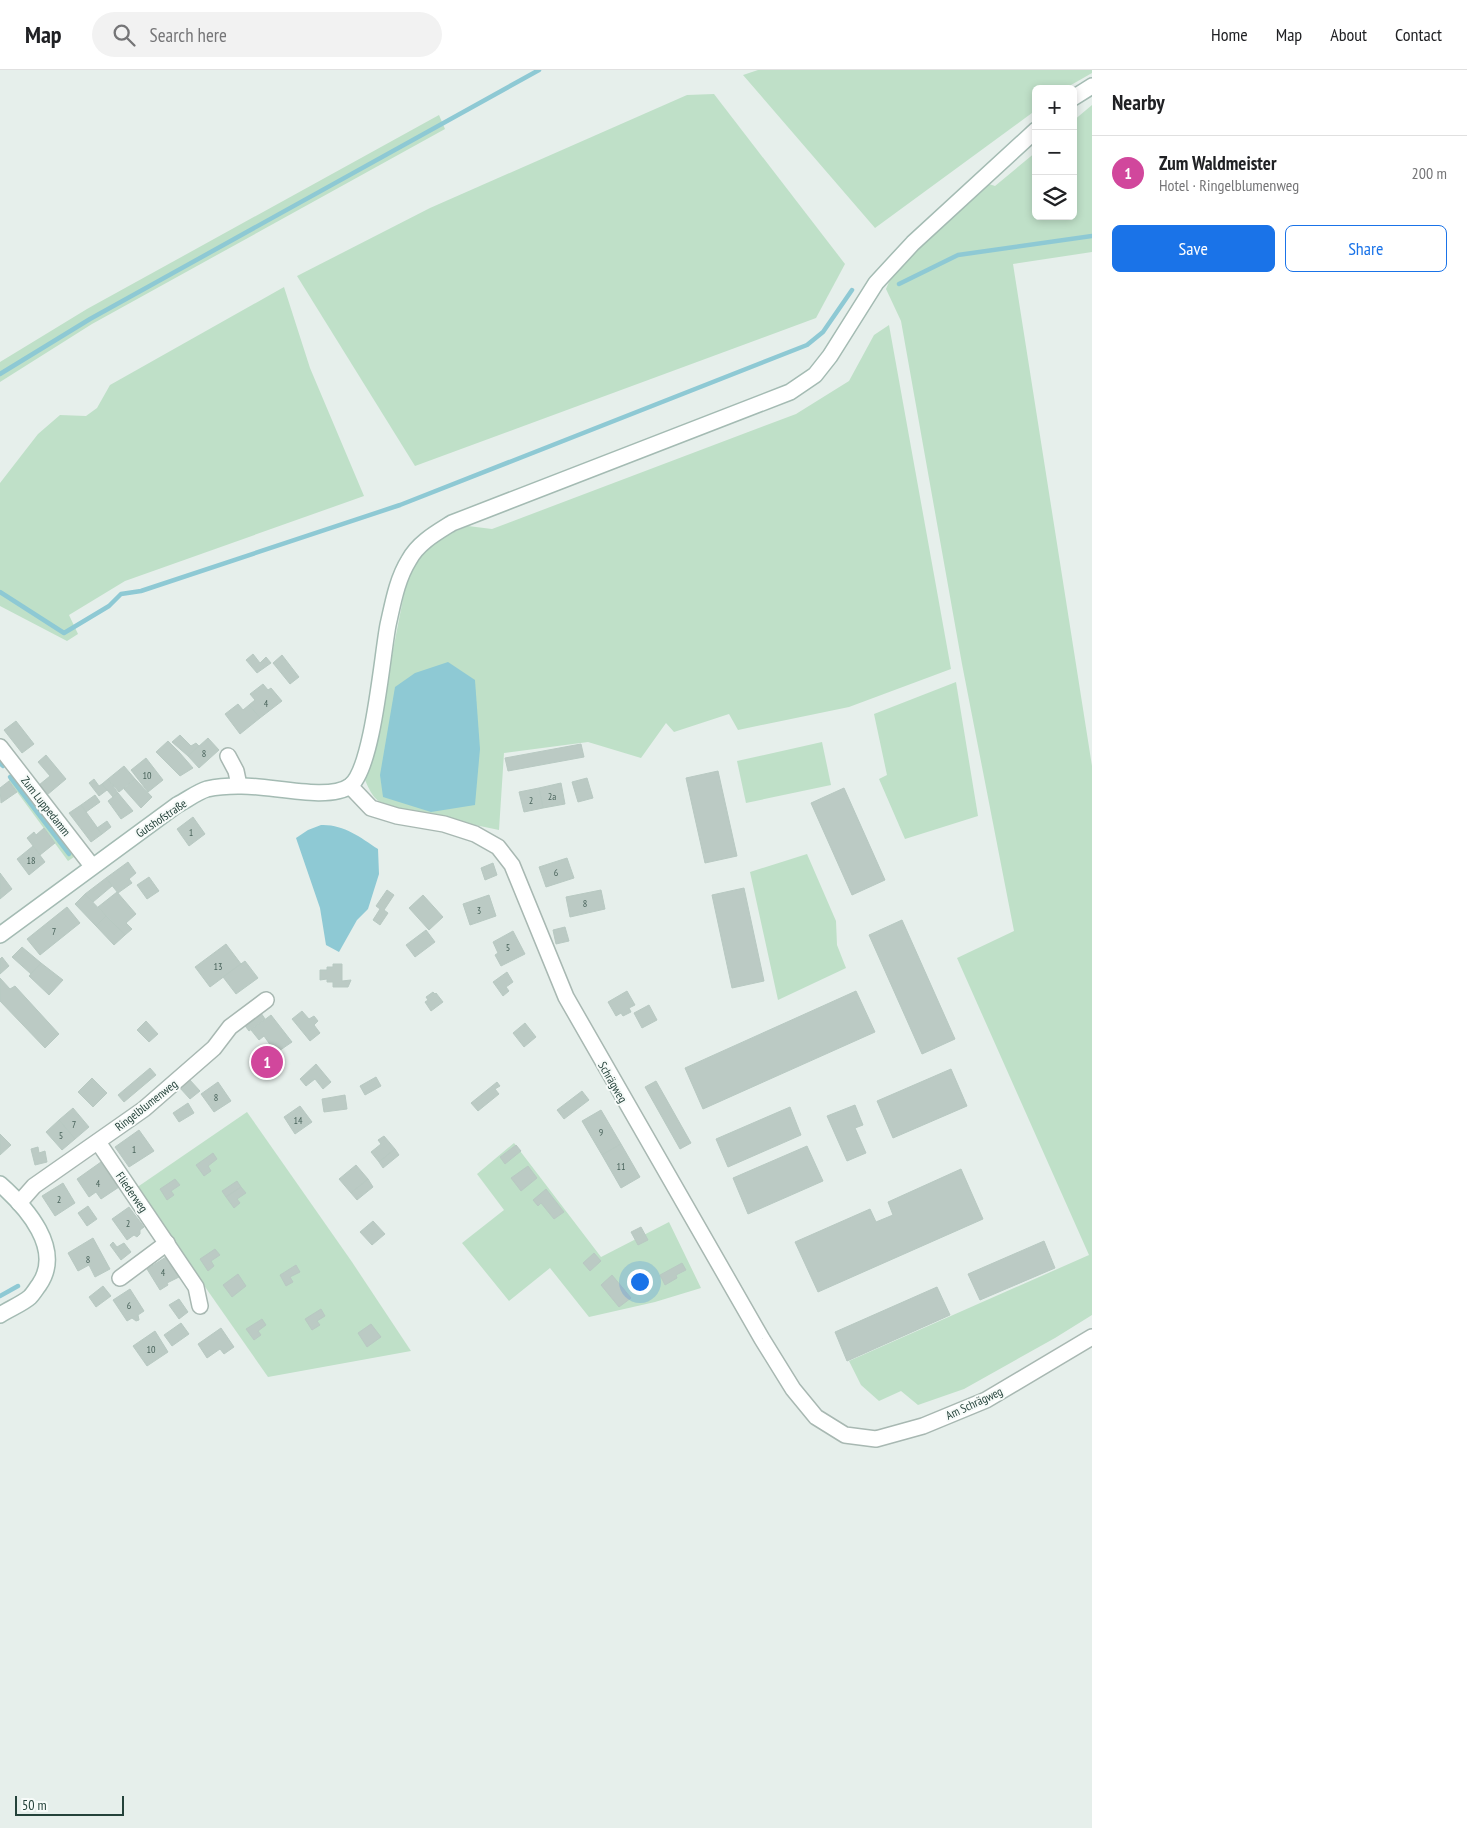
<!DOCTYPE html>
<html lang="en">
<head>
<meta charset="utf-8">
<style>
	:root { --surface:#fff; --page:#f2f2f2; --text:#202124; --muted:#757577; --line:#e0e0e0; --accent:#1a73e8 }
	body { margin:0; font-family:"PT Sans Narrow",sans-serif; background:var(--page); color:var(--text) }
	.controls { position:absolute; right:15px; top:15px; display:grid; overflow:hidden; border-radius:8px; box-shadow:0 2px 8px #0003 }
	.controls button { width:45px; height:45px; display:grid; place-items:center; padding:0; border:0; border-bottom:1px solid var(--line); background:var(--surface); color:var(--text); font:25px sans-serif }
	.scale { position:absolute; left:15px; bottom:12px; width:109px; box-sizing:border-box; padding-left:5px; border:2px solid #24423a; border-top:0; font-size:14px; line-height:18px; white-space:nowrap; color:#24423a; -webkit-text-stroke:4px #f7fbf9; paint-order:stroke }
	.you { position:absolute; left:639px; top:1211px; width:18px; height:18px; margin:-12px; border:4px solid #fff; border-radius:50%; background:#1a73e8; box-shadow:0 0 0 8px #1a73e833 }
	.badge { display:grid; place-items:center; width:32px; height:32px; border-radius:50%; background:var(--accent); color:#fff; font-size:16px; font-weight:700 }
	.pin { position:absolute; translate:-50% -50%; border:2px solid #fff; box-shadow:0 1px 5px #0006 }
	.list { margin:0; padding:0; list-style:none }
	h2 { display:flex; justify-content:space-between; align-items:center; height:65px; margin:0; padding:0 20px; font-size:21px }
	h2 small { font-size:16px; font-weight:400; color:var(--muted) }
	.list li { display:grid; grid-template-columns:32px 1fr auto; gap:15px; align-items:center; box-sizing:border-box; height:75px; padding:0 20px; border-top:1px solid var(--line) }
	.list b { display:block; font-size:19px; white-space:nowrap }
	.list p { margin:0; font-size:16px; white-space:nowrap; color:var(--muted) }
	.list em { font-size:16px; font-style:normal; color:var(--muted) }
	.actions { display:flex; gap:10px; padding:15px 20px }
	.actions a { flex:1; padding:11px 0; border:1px solid var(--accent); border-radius:8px; text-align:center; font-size:18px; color:var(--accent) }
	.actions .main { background:var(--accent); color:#fff }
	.icon { flex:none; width:28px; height:28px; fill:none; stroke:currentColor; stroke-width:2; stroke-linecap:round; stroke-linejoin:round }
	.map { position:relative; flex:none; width:1092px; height:1758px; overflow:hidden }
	header { display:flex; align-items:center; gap:30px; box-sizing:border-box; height:70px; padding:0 25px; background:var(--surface); border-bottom:1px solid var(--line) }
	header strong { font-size:24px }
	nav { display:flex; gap:28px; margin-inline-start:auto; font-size:18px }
	.search { width:350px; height:45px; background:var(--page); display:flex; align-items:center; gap:12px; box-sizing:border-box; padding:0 18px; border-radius:28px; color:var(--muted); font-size:19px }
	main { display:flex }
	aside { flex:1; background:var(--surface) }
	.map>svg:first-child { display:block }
	.green { fill:#bfe0c8 }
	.water { fill:#8ec9d4 }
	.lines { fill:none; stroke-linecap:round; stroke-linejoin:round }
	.stream { stroke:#8ec9d4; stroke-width:4.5 }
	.building { fill:#bbcac4; stroke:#b8c9c2 }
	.street-casing { stroke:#a8b8b2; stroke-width:18 }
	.secondary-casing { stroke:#a4bbb3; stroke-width:18 }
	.street { stroke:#fff; stroke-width:15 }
	.secondary { stroke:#fff; stroke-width:15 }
	.labels { text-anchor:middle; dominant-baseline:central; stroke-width:4; stroke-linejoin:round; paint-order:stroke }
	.number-label { font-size:10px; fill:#4a645c }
	.street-label { font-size:12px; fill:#24423a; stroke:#f7fbf9 }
</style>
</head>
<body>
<header>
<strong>Map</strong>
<div class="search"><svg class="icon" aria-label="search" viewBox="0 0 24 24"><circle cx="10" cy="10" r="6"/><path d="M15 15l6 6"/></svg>Search here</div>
<nav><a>Home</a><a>Map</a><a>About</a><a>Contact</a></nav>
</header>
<main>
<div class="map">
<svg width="1092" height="1758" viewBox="0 0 1092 1758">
	<rect width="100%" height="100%" fill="#e6efeb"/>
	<g class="green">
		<path d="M758 0H1092V3L1064 19H1036V40L875 158 743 5Z"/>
		<path d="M714 24 845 194 816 248 415 396 297 206 430 138 687 25Z"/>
		<path d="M1092 35V182L1013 194 1092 696V1245L1055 1268 964 1319 918 1335 901 1321 879 1331 861 1315 849 1291 1089 1185 957 888 1014 861 962 594 901 251 886 219C893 200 911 186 925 172 946 152 966 133 989 114L995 116 1036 82V146H1073V51Z"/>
		<path d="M439 45 445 59 92 254 0 312V292L87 239Z"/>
		<path d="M284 217 310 298 364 426 125 511 69 545 78 564 67 571 0 536V413L38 364 60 345 86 346 97 338 110 315Z"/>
		<path d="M889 255 951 599 849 637 738 660 729 644 674 662 666 653 641 688 588 672 504 683 499 760 394 738C376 732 373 728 365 710L371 693 404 524 410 502 428 478 447 465 468 456 492 459 796 344 849 311 874 265Z"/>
		<path d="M956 612 978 746 905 769 879 709 887 705 874 644Z"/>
		<path d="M822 672 831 715 746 733 737 691Z"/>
		<path d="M14 704 71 781 74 787 68 791 9 711V708Z"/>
		<path d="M807 784 836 851 837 875 846 898 778 930 750 802Z"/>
		<path d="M247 1042 352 1192 411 1281 268 1307 136 1118Z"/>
		<path d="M514 1073 601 1187 669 1152 701 1218 655 1232 589 1247 550 1198 509 1231 462 1173 504 1140 477 1104Z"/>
	</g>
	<g class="water">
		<path d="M448 592 475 610 480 679 475 735 431 742 383 727 380 705 395 617 415 603Z"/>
		<path d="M321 755C343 754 360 767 378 779L379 804 368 839 357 850 339 882 326 875 320 838 296 768 308 760Z"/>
	</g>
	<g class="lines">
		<g class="stream">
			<path d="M899 214 958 185 1092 166"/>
			<path d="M0 304 90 249 539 0"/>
			<path d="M0 522 64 563 109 536 121 524 141 521 400 435 807 275 823 262 852 220"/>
			<path d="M0 693 3 696"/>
			<path d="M10 707 69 784"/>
			<path d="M0 1226 18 1216"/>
		</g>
	</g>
	<g class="building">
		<path d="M253 584 260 593 266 587 271 593 257 603 246 590Z"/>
		<path d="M282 585 299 607 290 614 273 593Z"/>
		<path d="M263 614 268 620 271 618 282 631 260 648 249 635 255 630 250 624Z"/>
		<path d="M238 634 243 640 249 635 260 648 240 664 225 644Z"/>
		<path d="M16 651 34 674 22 683 4 660Z"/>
		<path d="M180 665 191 676 196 673 199 676 188 686 172 672Z"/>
		<path d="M208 668 219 680 199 698 188 686Z"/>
		<path d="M168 671 179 682 193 698 180 706 156 682Z"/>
		<path d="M581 674 584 687 508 701 505 688Z"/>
		<path d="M46 685 66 709 47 725 39 715 50 706 38 692Z"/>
		<path d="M146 688 163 710 148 722 131 700Z"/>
		<path d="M124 696 135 709 119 722 108 709Z"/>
		<path d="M718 701 737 786 705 793 686 708Z"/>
		<path d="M587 708 593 728 578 732 572 712Z"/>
		<path d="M94 709 99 716 102 714 107 720 99 726 89 713Z"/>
		<path d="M108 709 118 723 113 727 102 714Z"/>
		<path d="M135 709 152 727 141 738 124 719Z"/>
		<path d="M9 711 17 722 1 733 0 718Z"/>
		<path d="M561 713 565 734 543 738 539 718Z"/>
		<path d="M539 718 543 738 524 742 519 722Z"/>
		<path d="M844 718 885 810 852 825 811 733Z"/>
		<path d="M118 723 133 741 121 749 108 731Z"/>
		<path d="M95 725 100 732 86 742 81 735Z"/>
		<path d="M81 735 102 764 91 772 69 743Z"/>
		<path d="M193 747 205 764 189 776 177 759Z"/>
		<path d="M107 751 111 757 102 764 97 758Z"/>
		<path d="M44 758 55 773 40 785 27 768 34 762 36 765Z"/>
		<path d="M33 776 45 792 29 805 17 789Z"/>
		<path d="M567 788 574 808 546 817 539 797Z"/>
		<path d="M128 792 136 803 129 809 132 813 118 823 106 808Z"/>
		<path d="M493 793 497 805 485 810 481 798Z"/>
		<path d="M0 803 12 819 0 829Z"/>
		<path d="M149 807 159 821 147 829 137 815Z"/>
		<path d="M106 808 112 816 93 832 85 824Z"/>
		<path d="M744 818 764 911 732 918 712 825Z"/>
		<path d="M387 820 394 825 384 840 388 843 380 855 373 850 380 839 376 836Z"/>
		<path d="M601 820 605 839 570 847 566 827Z"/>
		<path d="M117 822 136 844 126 853 132 859 125 865 98 837Z"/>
		<path d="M85 824 106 846 96 856 75 834Z"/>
		<path d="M423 825 443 847 429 860 409 838Z"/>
		<path d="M489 825 496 846 470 855 463 834Z"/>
		<path d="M67 837 80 853 40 885 27 869Z"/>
		<path d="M106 846 125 865 114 875 96 856Z"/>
		<path d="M902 850 955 969 922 984 869 865Z"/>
		<path d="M565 857 569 871 556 874 553 860Z"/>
		<path d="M426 860 435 872 415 887 406 875Z"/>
		<path d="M513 861 525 884 501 896 495 885 498 883 493 872Z"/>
		<path d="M226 874 241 894 210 917 195 897Z"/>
		<path d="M22 877 41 893 31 904 12 887Z"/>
		<path d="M2 887 9 896 0 904V889Z"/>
		<path d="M245 891 258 908 236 924 223 907Z"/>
		<path d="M41 893 63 910 49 925 29 906Z"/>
		<path d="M333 894H342V911L351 910 348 917H333V912H327V909L320 910V900H327V897H333Z"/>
		<path d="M507 902 513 912 506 917 509 921 503 926 493 912Z"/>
		<path d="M0 908 10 919 15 916 59 964 45 978 0 931Z"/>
		<path d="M627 921 635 935 629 938 631 942 623 946 621 943 616 946 608 932Z"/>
		<path d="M856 921 875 962 703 1039 685 998Z"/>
		<path d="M433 922 435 924 436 923 443 932 431 941 425 932 428 930 426 927Z"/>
		<path d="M649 935 657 950 642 958 634 943Z"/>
		<path d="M259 940 265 949 249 961 243 953Z"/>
		<path d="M302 941 309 949 314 946 318 951 314 955 320 963 310 971 292 949Z"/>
		<path d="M271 945 292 972 276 983 264 966 259 970 251 960Z"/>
		<path d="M146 951 158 964 149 972 137 960Z"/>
		<path d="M525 953 536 967 524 977 513 963Z"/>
		<path d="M269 986 273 991 265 999 260 993Z"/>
		<path d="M316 994 331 1012 323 1019 315 1009 306 1016 300 1009Z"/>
		<path d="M150 998 156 1005 124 1032 118 1025Z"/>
		<path d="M951 999 967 1036 893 1068 877 1031Z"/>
		<path d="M376 1007 381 1016 365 1025 360 1016Z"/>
		<path d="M92 1008 107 1023 93 1037 78 1022Z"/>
		<path d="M189 1009 200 1021 190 1029 180 1018Z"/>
		<path d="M656 1011 691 1073 680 1079 645 1017Z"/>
		<path d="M218 1012 231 1031 214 1042 201 1024Z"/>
		<path d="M497 1012 500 1016 495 1019 499 1024 478 1041 471 1033Z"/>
		<path d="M582 1021 589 1030 564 1049 557 1040Z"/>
		<path d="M345 1025 347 1039 324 1042 322 1029Z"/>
		<path d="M188 1033 194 1043 179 1052 173 1043Z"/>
		<path d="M855 1035 863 1055 855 1058 866 1083 847 1091 827 1046Z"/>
		<path d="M300 1036 312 1052 295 1064 284 1047Z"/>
		<path d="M790 1037 801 1065 728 1097 716 1069Z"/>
		<path d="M73 1038 89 1057 75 1069 59 1050Z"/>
		<path d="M601 1040 621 1074 602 1085 582 1051Z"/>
		<path d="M59 1050 75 1069 62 1080 46 1062Z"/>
		<path d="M139 1060 154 1081 129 1097 115 1077Z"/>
		<path d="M0 1064 11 1075 0 1085Z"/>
		<path d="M384 1066 395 1079 379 1092 371 1082 381 1074 378 1070Z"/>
		<path d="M621 1074 640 1107 621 1118 602 1085Z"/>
		<path d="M516 1075 521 1081 505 1094 500 1087Z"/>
		<path d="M807 1076 823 1111 748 1144 733 1108Z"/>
		<path d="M38 1077 39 1083 45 1081 47 1092 35 1095 31 1079Z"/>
		<path d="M395 1079 399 1085 383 1098 379 1092Z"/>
		<path d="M213 1083 217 1089 208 1096 211 1101 204 1106 196 1095Z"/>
		<path d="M101 1092 119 1117 101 1129 96 1122 89 1127 77 1109Z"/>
		<path d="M356 1095 368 1109 351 1123 339 1109Z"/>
		<path d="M528 1096 537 1108 521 1121 511 1108Z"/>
		<path d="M961 1099 983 1149 818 1222 795 1172 870 1139 876 1152 893 1145 888 1132Z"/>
		<path d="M175 1109 180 1115 171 1121 174 1125 167 1130 160 1119Z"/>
		<path d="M368 1109 373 1117 357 1130 351 1123Z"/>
		<path d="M237 1111 241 1117 226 1127 222 1121Z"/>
		<path d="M63 1113 75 1133 55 1146 42 1126Z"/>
		<path d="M241 1117 246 1123 237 1129 240 1133 234 1138 226 1127Z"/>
		<path d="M546 1119 564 1142 554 1149 541 1133 538 1136 533 1130Z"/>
		<path d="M88 1136 97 1149 87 1156 78 1143Z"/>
		<path d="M129 1137 144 1157 140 1160V1164L137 1167 134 1165 127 1170 112 1149Z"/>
		<path d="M373 1151 385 1164 372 1175 360 1162Z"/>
		<path d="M641 1157 648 1170 638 1175 631 1162Z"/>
		<path d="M93 1168 110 1199 95 1207 89 1195 78 1201 68 1183Z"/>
		<path d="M1044 1171 1055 1198 980 1230 968 1204Z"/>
		<path d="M113 1172 117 1177 124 1173 131 1182 121 1190 110 1175Z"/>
		<path d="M215 1179 220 1185 211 1191 214 1196 208 1201 200 1189Z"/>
		<path d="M594 1183 601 1191 590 1201 583 1193Z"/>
		<path d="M166 1187 174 1199 180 1203 179 1207 167 1213 168 1215 160 1220 147 1199Z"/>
		<path d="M682 1193 686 1200 676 1205 677 1208 665 1215 660 1205Z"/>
		<path d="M296 1195 300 1202 290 1207 293 1212 286 1216 280 1205Z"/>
		<path d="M238 1204 246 1216 232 1227 223 1215Z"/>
		<path d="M612 1205 631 1228 619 1237 601 1215Z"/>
		<path d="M103 1216 111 1226 96 1237 89 1227Z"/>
		<path d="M937 1217 950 1245 847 1291 835 1262Z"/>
		<path d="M130 1219 144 1241 138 1245 139 1250 136 1251 132 1248 127 1251 113 1230Z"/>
		<path d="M179 1229 188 1242 179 1249 169 1235Z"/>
		<path d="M321 1239 325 1246 317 1251 320 1255 312 1260 305 1249Z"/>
		<path d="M262 1249 266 1255 258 1261 261 1265 254 1270 246 1259Z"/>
		<path d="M181 1253 189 1264 172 1276 164 1265Z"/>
		<path d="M371 1254 381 1267 367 1277 358 1263Z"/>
		<path d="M221 1258 234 1277 224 1284 220 1279 207 1288 198 1274Z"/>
		<path d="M155 1261 168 1282 147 1296 133 1276Z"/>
	</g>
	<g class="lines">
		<defs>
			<g id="street">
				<path d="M0 677 92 796"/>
				<path d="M228 686 236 701 239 715"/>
				<path d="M350 716 371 738 397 746 444 754 475 764 498 777 512 795 566 927 762 1269 793 1319 816 1347 845 1365 876 1369 923 1356 986 1330 1092 1267"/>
				<path d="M98 1072 196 1217 200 1236"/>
				<path d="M19 1133 34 1116 144 1039 214 978 230 957 266 930"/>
				<path d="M120 1208 167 1173"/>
			</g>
			<g id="secondary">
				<path d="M1073 28 1092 16"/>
				<path d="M0 865 177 735C187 730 197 722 207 719 216 717 228 716 238 716 265 714 328 732 350 716 373 699 382 586 388 555 393 533 397 509 409 490 418 473 436 463 452 453L790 322 815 305 830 286 876 213 913 173 1036 60"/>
				<path d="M0 1114C26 1137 64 1179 39 1215 36 1219 33 1224 30 1227 22 1234 9 1239 0 1245"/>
			</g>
		</defs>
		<use href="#street" class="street-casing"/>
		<use href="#secondary" class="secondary-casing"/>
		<use href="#street" class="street"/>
		<use href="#secondary" class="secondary"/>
	</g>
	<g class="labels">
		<g class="number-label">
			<text x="266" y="633">4</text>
			<text x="204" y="683">8</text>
			<text x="147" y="705">10</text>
			<text x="552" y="726">2a</text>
			<text x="531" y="730">2</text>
			<text x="191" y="762">1</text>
			<text x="31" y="790">18</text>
			<text x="556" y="802">6</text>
			<text x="585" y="833">8</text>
			<text x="479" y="840">3</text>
			<text x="54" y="861">7</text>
			<text x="508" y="877">5</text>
			<text x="218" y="896">13</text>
			<text x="216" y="1027">8</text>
			<text x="298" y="1050">14</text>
			<text x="74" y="1054">7</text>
			<text x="601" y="1062">9</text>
			<text x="61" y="1065">5</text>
			<text x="134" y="1079">1</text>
			<text x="621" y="1096">11</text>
			<text x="98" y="1113">4</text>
			<text x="59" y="1129">2</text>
			<text x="128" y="1153">2</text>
			<text x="88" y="1189">8</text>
			<text x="163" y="1202">4</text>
			<text x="129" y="1235">6</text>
			<text x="151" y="1279">10</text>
		</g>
		<g class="street-label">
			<text transform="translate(46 736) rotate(52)">Zum Luppedamm</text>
			<text transform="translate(161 748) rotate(-34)">Gutshofstraße</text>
			<text transform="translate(613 1012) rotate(60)">Schrägweg</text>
			<text transform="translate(146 1035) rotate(-38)">Ringelblumenweg</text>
			<text transform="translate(132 1122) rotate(55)">Fliederweg</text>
			<text transform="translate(974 1333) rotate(-25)">Am Schrägweg</text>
		</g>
	</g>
</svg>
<div class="controls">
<button>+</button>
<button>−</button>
<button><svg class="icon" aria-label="layers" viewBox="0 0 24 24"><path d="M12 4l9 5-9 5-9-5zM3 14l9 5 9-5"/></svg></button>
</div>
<div class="scale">50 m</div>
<div class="you"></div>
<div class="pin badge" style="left:267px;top:992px;background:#d1479c">1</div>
</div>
<aside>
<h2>Nearby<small></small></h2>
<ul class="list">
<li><span class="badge" style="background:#d1479c">1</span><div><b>Zum Waldmeister</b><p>Hotel · Ringelblumenweg</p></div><em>200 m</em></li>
</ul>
<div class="actions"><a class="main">Save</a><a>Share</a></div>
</aside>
</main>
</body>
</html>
